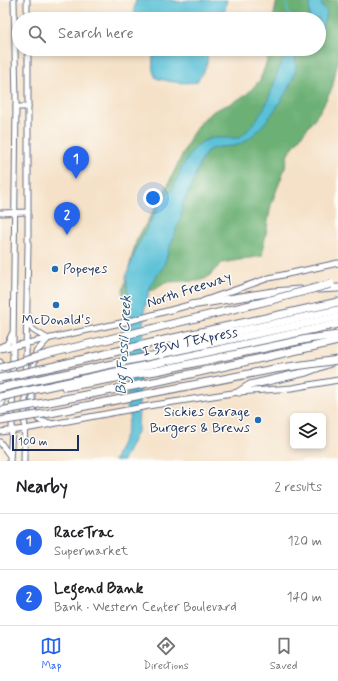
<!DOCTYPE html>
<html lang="en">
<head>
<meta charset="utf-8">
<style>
	:root { --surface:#fff; --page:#f6f6f6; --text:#202124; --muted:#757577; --line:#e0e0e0; --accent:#2563eb }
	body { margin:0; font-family:Mynerve,sans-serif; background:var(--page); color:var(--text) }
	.controls { position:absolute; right:12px; bottom:12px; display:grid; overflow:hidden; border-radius:6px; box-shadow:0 2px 6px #0003 }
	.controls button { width:36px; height:36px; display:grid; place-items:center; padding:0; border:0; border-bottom:1px solid var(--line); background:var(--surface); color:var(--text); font:20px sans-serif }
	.scale { position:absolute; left:12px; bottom:10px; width:67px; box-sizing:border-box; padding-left:4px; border:2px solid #1b2f5e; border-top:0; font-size:11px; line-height:14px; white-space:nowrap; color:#1b2f5e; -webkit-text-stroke:3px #fdfcf7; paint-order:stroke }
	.you { position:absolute; left:153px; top:198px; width:14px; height:14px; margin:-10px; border:3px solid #fff; border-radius:50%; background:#1a73e8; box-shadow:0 0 0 6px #1a73e833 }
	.badge { display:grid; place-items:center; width:26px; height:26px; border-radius:50%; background:var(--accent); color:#fff; font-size:13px; font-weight:700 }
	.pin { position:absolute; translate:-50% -33px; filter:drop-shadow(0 1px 2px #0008) }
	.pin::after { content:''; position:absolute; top:21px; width:14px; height:12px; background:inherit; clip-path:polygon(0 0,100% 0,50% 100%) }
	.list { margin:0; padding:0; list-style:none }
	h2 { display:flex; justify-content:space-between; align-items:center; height:52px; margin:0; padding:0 16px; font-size:17px }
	h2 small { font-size:13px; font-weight:400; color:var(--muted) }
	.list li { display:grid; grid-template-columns:26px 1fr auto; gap:12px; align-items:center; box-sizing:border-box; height:56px; padding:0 16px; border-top:1px solid var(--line) }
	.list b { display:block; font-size:15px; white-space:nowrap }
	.list p { margin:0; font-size:13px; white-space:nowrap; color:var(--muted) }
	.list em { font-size:13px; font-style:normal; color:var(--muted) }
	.icon { flex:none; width:22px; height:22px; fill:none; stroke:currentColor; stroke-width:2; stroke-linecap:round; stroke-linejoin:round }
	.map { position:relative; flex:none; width:338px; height:461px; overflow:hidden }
	.search { position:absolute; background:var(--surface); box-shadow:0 2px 6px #0003; left:12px; right:12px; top:12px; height:44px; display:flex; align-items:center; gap:10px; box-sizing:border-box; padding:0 14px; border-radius:22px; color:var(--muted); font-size:15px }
	.sheet { height:164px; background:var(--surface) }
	nav { display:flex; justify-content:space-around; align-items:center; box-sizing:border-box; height:56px; border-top:1px solid var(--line); background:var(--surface); font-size:11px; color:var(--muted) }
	nav a { display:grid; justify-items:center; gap:2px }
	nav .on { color:var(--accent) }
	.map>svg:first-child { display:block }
	.forest { fill:#6cb074; stroke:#447069 }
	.water { fill:#5ac1d7; stroke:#3a789a }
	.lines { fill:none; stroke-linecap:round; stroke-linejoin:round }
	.stream { stroke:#5ac1d7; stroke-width:1.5 }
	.secondary-casing { stroke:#676d83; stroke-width:7 }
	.highway-casing { stroke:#676d83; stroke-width:9 }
	.secondary { stroke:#fff; stroke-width:5 }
	.highway { stroke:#fff; stroke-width:7 }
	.highway-bridge-casing { stroke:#676d83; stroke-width:9; stroke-linecap:butt }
	.highway-bridge { stroke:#fff; stroke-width:7 }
	.poi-dot { fill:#1f6fb2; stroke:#fdfcf7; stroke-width:1.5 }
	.labels { text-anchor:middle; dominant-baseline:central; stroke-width:3; stroke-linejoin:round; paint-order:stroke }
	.poi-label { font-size:14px; fill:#1b2f5e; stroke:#fdfcf7; text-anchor:start }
	.street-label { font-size:14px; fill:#1b2f5e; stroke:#fdfcf7 }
	.water-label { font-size:15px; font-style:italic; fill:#2e5b82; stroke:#fdfcf7 }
</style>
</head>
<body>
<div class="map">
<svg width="338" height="461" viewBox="0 0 338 461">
	<rect width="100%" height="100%" fill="#fdfcf7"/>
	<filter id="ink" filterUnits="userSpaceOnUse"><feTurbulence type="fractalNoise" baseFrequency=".025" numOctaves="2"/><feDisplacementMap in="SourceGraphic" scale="8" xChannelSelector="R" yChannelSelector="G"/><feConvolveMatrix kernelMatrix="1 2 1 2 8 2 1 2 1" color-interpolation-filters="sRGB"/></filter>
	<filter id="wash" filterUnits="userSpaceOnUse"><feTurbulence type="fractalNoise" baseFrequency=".012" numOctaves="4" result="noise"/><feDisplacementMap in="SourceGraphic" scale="16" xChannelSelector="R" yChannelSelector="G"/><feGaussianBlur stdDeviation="0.9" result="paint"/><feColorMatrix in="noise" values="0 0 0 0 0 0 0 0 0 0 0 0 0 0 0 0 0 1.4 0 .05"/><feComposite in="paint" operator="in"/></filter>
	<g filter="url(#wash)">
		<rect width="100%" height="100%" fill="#f5e1c7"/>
		<path class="forest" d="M277 0H338V60L332 89 320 111 288 154 285 168 271 205 262 256 222 263 207 278 199 281 165 282 154 290 123 296V291L136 241 165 191 191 136 201 121 215 110 232 103 247 94 260 80 267 61 269 49H319V19H273Z"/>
		<g class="water">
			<path d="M136 0H172L179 2 188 0H227L223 19H136L134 9Z"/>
			<path d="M310 0H321L322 6 327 12 319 35V19H309Z"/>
			<path d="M152 49H204C213 59 203 72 197 82 183 84 170 82 156 78 149 65 155 61 152 49Z"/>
			<path d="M293 49H297C294 57 297 65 295 73 288 94 259 138 237 145 232 147 226 146 221 147 216 147 211 149 207 151L199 165 192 185 183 203 181 216 163 267 151 284 144 312 138 430 123 461H114L126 433 130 415 127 411 129 305 126 276 137 247 156 211 166 195 172 191 182 167 193 150 202 142 212 138H240C252 126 264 112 270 95 278 76 276 65 293 49Z"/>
		</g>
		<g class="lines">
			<path class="stream" d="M286 0 288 12 291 19"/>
		</g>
	</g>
	<g filter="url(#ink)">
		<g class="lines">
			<defs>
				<g id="secondary">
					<path d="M27 0V19"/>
					<path d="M16 107H28"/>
					<path d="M0 213 28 212"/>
					<path d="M203 301 269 278 338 263"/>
					<path d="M26 320 33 330 48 339"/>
					<path d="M47 340 36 352 35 356C33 369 28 409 38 419 41 422 45 422 50 423"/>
					<path d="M0 347 7 344 12 334"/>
					<path d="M0 349 130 321 193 304"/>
					<path d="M0 362 2 367V417L0 422"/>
					<path d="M0 432 25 429 154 405 239 392 292 388 338 380"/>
					<path d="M0 442 10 456"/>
					<path d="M10 461 12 430 16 104 14 0"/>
					<path d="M24 461 28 245V49"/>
				</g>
				<g id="highway">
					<path d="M318 289 338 288"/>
					<path d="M191 305 273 292 300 290"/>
					<path d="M47 354 271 300"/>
					<path d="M161 355 168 348 177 344 338 310"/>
					<path d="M51 367 160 341 338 302"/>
					<path d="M50 377 338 317"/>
					<path d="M65 387 161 370 307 339 338 335"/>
					<path d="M41 388 338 324"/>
					<path d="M239 392 250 385 306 372 330 363"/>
					<path d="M49 402 159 381 338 341"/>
					<path d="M50 413 274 369"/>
				</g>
			</defs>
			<use href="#secondary" class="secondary-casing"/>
			<use href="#highway" class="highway-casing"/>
			<use href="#secondary" class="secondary"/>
			<use href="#highway" class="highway"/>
			<defs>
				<g id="highway-bridge">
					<path d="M271 300 331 284"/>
					<path d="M0 368 47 354"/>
					<path d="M274 369 338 360"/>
					<path d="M0 378 51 367"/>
					<path d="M0 388 50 377"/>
					<path d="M0 397 41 388"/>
					<path d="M0 411 49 402"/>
					<path d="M0 421 50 413"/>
				</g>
			</defs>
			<use href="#highway-bridge" class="highway-bridge-casing"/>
			<use href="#highway-bridge" class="highway-bridge"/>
		</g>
	</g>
	<g class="poi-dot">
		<circle cx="55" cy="269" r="4"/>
		<circle cx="56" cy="305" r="4"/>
		<circle cx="258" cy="420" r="4"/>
	</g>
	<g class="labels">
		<g class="poi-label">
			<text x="63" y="269">Popeyes</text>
			<text x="56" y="320" text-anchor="middle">McDonald's</text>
			<text x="250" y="412" text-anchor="end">Sickies Garage<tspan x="250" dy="16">Burgers &amp; Brews</tspan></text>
		</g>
		<g class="street-label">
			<text transform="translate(189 290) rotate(-18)">North Freeway</text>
			<text transform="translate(190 342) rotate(-12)">I 35W TEXpress</text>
		</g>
		<g class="water-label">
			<text transform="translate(124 345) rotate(-87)">Big Fossil Creek</text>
		</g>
	</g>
</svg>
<div class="controls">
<button><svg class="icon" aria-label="layers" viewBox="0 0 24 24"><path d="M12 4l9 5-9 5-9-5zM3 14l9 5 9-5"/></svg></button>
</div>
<div class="scale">100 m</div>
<div class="you"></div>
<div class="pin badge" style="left:76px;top:179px">1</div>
<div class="pin badge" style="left:67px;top:235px">2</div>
<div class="search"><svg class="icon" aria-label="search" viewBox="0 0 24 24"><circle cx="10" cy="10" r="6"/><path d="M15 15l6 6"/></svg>Search here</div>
</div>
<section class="sheet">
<h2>Nearby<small>2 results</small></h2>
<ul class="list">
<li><span class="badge">1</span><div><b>RaceTrac</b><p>Supermarket</p></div><em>120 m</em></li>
<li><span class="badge">2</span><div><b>Legend Bank</b><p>Bank · Western Center Boulevard</p></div><em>140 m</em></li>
</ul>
</section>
<nav>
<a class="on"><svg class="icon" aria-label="map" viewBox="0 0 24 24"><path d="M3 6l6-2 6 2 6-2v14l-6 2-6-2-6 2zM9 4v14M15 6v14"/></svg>Map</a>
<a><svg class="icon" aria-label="directions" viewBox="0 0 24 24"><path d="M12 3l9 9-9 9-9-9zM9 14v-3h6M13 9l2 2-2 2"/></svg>Directions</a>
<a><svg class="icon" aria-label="saved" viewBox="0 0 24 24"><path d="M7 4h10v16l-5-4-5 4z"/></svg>Saved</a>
</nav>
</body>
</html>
